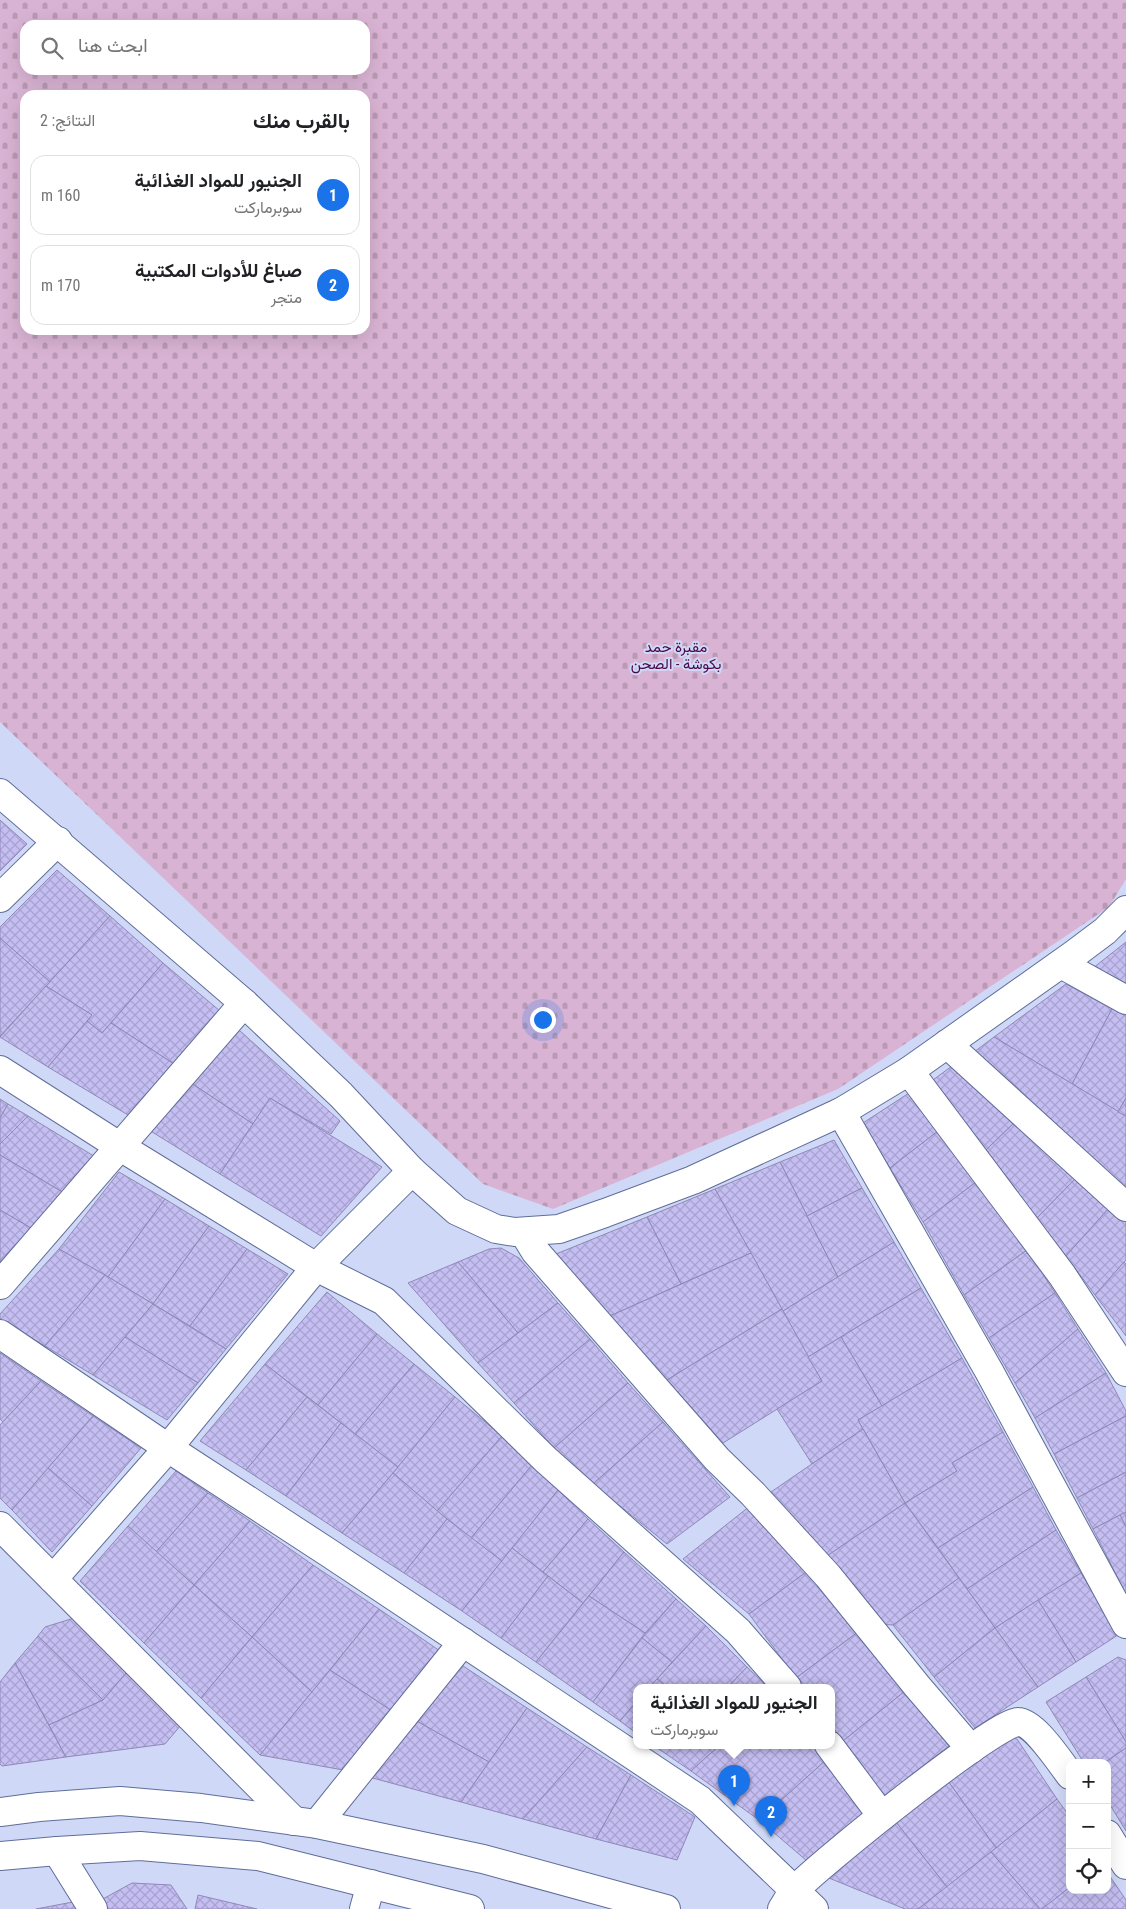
<!DOCTYPE html>
<html lang="ar">
<head>
<meta charset="utf-8">
<style>
	:root { --surface:#fff; --page:#f2f2f2; --text:#202124; --muted:#757577; --line:#e0e0e0; --accent:#1a73e8 }
	body { margin:0; font-family:"Roboto Condensed",Vazirmatn,sans-serif; background:var(--page); color:var(--text); direction:rtl }
	.controls { position:absolute; right:15px; bottom:15px; display:grid; overflow:hidden; border-radius:10px; box-shadow:0 5px 20px #0002 }
	.controls button { width:45px; height:45px; display:grid; place-items:center; padding:0; border:0; border-bottom:1px solid var(--line); background:var(--surface); color:var(--text); font:25px sans-serif }
	.you { position:absolute; left:542px; top:1019px; width:18px; height:18px; margin:-12px; border:4px solid #fff; border-radius:50%; background:#1a73e8; box-shadow:0 0 0 8px #1a73e833 }
	.badge { display:grid; place-items:center; width:32px; height:32px; border-radius:50%; background:var(--accent); color:#fff; font-size:16px; font-weight:700 }
	.pin { position:absolute; translate:-50% -41px; filter:drop-shadow(0 1px 2px #0008) }
	.pin::after { content:''; position:absolute; top:26px; width:18px; height:15px; background:inherit; clip-path:polygon(0 0,100% 0,50% 100%) }
	.popup { position:absolute; left:633px; top:1684px; width:202px; height:65px; box-sizing:border-box; display:grid; place-content:center; border-radius:10px; background:var(--surface); filter:drop-shadow(0 1px 4px #0005); font-size:16px; white-space:nowrap; color:var(--muted) }
	.popup b { font-size:19px; color:var(--text) }
	.popup::after { content:''; position:absolute; left:50%; top:100%; margin-left:-10px; border:10px solid transparent; border-top-color:var(--surface) }
	.list { margin:0; padding:0; list-style:none }
	h2 { display:flex; justify-content:space-between; align-items:center; height:65px; margin:0; padding:0 20px; font-size:21px }
	h2 small { font-size:16px; font-weight:400; color:var(--muted) }
	.list li { display:grid; grid-template-columns:32px 1fr auto; gap:15px; align-items:center; box-sizing:border-box; height:80px; margin:0 10px 10px; padding:0 10px; border:1px solid var(--line); border-radius:15px }
	.list b { display:block; font-size:19px; white-space:nowrap }
	.list p { margin:0; font-size:16px; white-space:nowrap; color:var(--muted) }
	.list em { font-size:16px; font-style:normal; color:var(--muted) }
	.icon { flex:none; width:28px; height:28px; fill:none; stroke:currentColor; stroke-width:2; stroke-linecap:round; stroke-linejoin:round }
	.map { position:relative; flex:none; width:1126px; height:1909px; overflow:hidden; direction:ltr }
	.search { position:absolute; background:var(--surface); box-shadow:0 5px 20px #0002; left:20px; top:20px; width:350px; height:55px; display:flex; align-items:center; gap:12px; box-sizing:border-box; padding:0 18px; border-radius:15px; color:var(--muted); font-size:19px }
	.panel { position:absolute; background:var(--surface); box-shadow:0 5px 20px #0002; left:20px; top:90px; width:350px; height:245px; border-radius:15px; direction:rtl }
	.map>svg:first-child { display:block }
	.cemetery { fill:url(#cemetery-stones); fill-rule:evenodd }
	.building { fill:url(#building-cross-hatch); stroke:#8f88b8 }
	.lines { fill:none; stroke-linecap:round; stroke-linejoin:round }
	.minor-casing { stroke:#606d9a; stroke-width:30 }
	.tertiary-casing { stroke:#606d9a; stroke-width:30 }
	.minor { stroke:#fff; stroke-width:28 }
	.tertiary { stroke:#fff; stroke-width:28 }
	.labels { text-anchor:middle; dominant-baseline:central; stroke-width:4; stroke-linejoin:round; paint-order:stroke }
	.park-label { font-size:15px; fill:#4b0647; stroke:#cfd9f7 }
</style>
</head>
<body>
<div class="map">
<svg width="1126" height="1909" viewBox="0 0 1126 1909">
	<defs>
		<pattern id="cemetery-stones" width="16" height="16" patternUnits="userSpaceOnUse" patternTransform="scale(1.25)"><rect width="16" height="16" fill="#d9b3d3"/><path d="M2 7V4a2 2 0 0 1 4 0v3zM10 15v-3a2 2 0 0 1 4 0v3z" fill="#b999b5"/></pattern>
		<pattern id="building-cross-hatch" width="8" height="8" patternUnits="userSpaceOnUse" patternTransform="scale(1.25)"><rect width="8" height="8" fill="#c5bef2"/><path d="M0 0l8 8M0 8l8-8" fill="none" stroke="#a8a2cf"/></pattern>
	</defs>
	<rect width="100%" height="100%" fill="#cfd9f7"/>
	<path class="cemetery" d="M0 0H1126V879L1109 907 838 1089 553 1209 483 1184 0 722ZM25 25H365V70H25ZM25 95H365V330H25Z"/>
	<g class="building">
		<path d="M0 820 27 844 0 871Z"/>
		<path d="M57 870 110 916 50 982 0 938V927Z"/>
		<path d="M110 916 163 963 102 1033 87 1021 92 1015 46 986Z"/>
		<path d="M0 938 50 982 0 1036Z"/>
		<path d="M1126 942V986L1093 968Z"/>
		<path d="M163 963 220 1011 174 1064 111 1023Z"/>
		<path d="M1066 984 1112 1009 1072 1084 994 1037Z"/>
		<path d="M46 986 92 1015 48 1067 0 1037Z"/>
		<path d="M1112 1009 1126 1016V1098L1118 1112 1072 1084Z"/>
		<path d="M87 1021 102 1033 111 1023 174 1064 128 1115 48 1067Z"/>
		<path d="M239 1030 340 1121 331 1134 270 1098 253 1124 191 1083Z"/>
		<path d="M994 1037 1126 1116V1193L974 1052Z"/>
		<path d="M956 1063 1016 1121 986 1150 933 1080Z"/>
		<path d="M191 1083 253 1124 220 1174 149 1130Z"/>
		<path d="M909 1093 938 1131 890 1168 863 1123Z"/>
		<path d="M270 1098 382 1167 321 1236 220 1174Z"/>
		<path d="M1126 1098V1116L1118 1112Z"/>
		<path d="M0 1099 8 1104 0 1118Z"/>
		<path d="M8 1104 28 1116 0 1144V1118Z"/>
		<path d="M28 1116 97 1158 64 1193 0 1155V1144Z"/>
		<path d="M1016 1121 1076 1178 1037 1218 986 1150Z"/>
		<path d="M938 1131 976 1182 923 1222 890 1168Z"/>
		<path d="M834 1140 862 1188 807 1216 780 1162Z"/>
		<path d="M0 1155 64 1193 31 1228 0 1210Z"/>
		<path d="M780 1162 838 1277 783 1311 715 1189Z"/>
		<path d="M119 1172 165 1199 108 1277 59 1249Z"/>
		<path d="M1076 1178 1110 1207 1066 1256 1037 1218Z"/>
		<path d="M976 1182 1027 1250 964 1295 923 1222Z"/>
		<path d="M862 1188 894 1242 838 1277 807 1216Z"/>
		<path d="M715 1189 751 1253 681 1284 647 1217Z"/>
		<path d="M165 1199 209 1226 153 1304 108 1277Z"/>
		<path d="M1110 1207 1126 1220V1260L1095 1295 1066 1256Z"/>
		<path d="M0 1210 31 1228 0 1262Z"/>
		<path d="M647 1217 681 1284 610 1316 556 1254Z"/>
		<path d="M209 1226 247 1249 190 1326 153 1304Z"/>
		<path d="M894 1242 921 1288 808 1357 783 1311Z"/>
		<path d="M501 1248 519 1258 558 1303 518 1333 458 1262 489 1249Z"/>
		<path d="M59 1249 105 1275 45 1346 0 1319V1314Z"/>
		<path d="M247 1249 288 1274 226 1349 190 1326Z"/>
		<path d="M1027 1250 1055 1293 989 1338 964 1295Z"/>
		<path d="M751 1253 782 1309 667 1380 610 1316Z"/>
		<path d="M458 1262 518 1333 478 1363 408 1283Z"/>
		<path d="M1124 1262 1126 1264V1336L1095 1295Z"/>
		<path d="M105 1275 153 1304 93 1375 45 1346Z"/>
		<path d="M921 1288 962 1358 882 1406 841 1337Z"/>
		<path d="M327 1292 377 1334 318 1405 265 1364Z"/>
		<path d="M1055 1293 1078 1329 1015 1383 989 1338Z"/>
		<path d="M558 1303 590 1339 514 1403 478 1363Z"/>
		<path d="M153 1304 226 1349 198 1383 125 1337Z"/>
		<path d="M782 1309 822 1381 723 1443 667 1380Z"/>
		<path d="M1078 1329 1106 1373 1035 1418 1015 1383Z"/>
		<path d="M377 1334 414 1364 355 1434 318 1405Z"/>
		<path d="M125 1337 198 1383 167 1420 93 1375Z"/>
		<path d="M841 1337 882 1406 858 1420 863 1429 812 1464 777 1409 822 1381 808 1357Z"/>
		<path d="M590 1339 628 1383 554 1448 514 1403Z"/>
		<path d="M0 1353 41 1381 3 1422 0 1419Z"/>
		<path d="M962 1358 1003 1432 952 1463 957 1471 905 1503 858 1420Z"/>
		<path d="M265 1364 307 1397 246 1470 200 1441Z"/>
		<path d="M414 1364 455 1397 398 1467 355 1434Z"/>
		<path d="M1106 1373 1126 1411V1416L1054 1454 1035 1418Z"/>
		<path d="M41 1381 93 1416 12 1510 0 1498V1425Z"/>
		<path d="M628 1383 663 1422 593 1484 554 1448Z"/>
		<path d="M307 1397 341 1423 286 1496 246 1470Z"/>
		<path d="M455 1397 502 1436 437 1511 393 1473Z"/>
		<path d="M93 1416 141 1448 92 1506 48 1468Z"/>
		<path d="M1126 1416V1472L1077 1498 1054 1454Z"/>
		<path d="M663 1422 730 1497 667 1544 593 1484Z"/>
		<path d="M341 1423 398 1467 342 1533 286 1496Z"/>
		<path d="M863 1429 905 1503 824 1558 768 1494Z"/>
		<path d="M1003 1432 1033 1487 938 1548 905 1503 957 1471 952 1463Z"/>
		<path d="M502 1436 532 1465 471 1538 437 1511Z"/>
		<path d="M532 1465 558 1490 502 1561 471 1538Z"/>
		<path d="M48 1468 92 1506 52 1552 12 1510Z"/>
		<path d="M176 1471 208 1493 156 1552 128 1526Z"/>
		<path d="M1126 1472V1512L1093 1529 1077 1498Z"/>
		<path d="M393 1473 447 1519 404 1573 342 1533Z"/>
		<path d="M1033 1487 1056 1530 967 1589 938 1548Z"/>
		<path d="M558 1490 588 1519 543 1572 512 1548Z"/>
		<path d="M208 1493 250 1521 194 1585 156 1552Z"/>
		<path d="M905 1503 959 1578 893 1625 879 1624 824 1558Z"/>
		<path d="M750 1506 809 1570 749 1614 683 1559Z"/>
		<path d="M1126 1512V1527L1120 1515Z"/>
		<path d="M1120 1515 1126 1527V1594L1093 1529Z"/>
		<path d="M447 1519 502 1561 462 1611 404 1573Z"/>
		<path d="M588 1519 624 1552 583 1603 543 1572Z"/>
		<path d="M250 1521 313 1565 252 1637 194 1585Z"/>
		<path d="M128 1526 194 1585 144 1643 80 1581Z"/>
		<path d="M1056 1530 1081 1573 995 1628 967 1589Z"/>
		<path d="M512 1548 548 1576 501 1638 462 1611Z"/>
		<path d="M624 1552 676 1599 645 1633 589 1596Z"/>
		<path d="M313 1565 379 1609 312 1692 252 1637Z"/>
		<path d="M809 1570 858 1632 796 1678 749 1614Z"/>
		<path d="M1081 1573 1118 1635 1076 1662 1038 1600Z"/>
		<path d="M548 1576 583 1603 536 1662 501 1638Z"/>
		<path d="M959 1578 995 1628 934 1677 893 1625Z"/>
		<path d="M194 1585 252 1637 201 1698 144 1643Z"/>
		<path d="M589 1596 645 1633 593 1702 536 1662Z"/>
		<path d="M676 1599 706 1626 672 1662 642 1638Z"/>
		<path d="M1038 1600 1076 1662 1038 1687 995 1628Z"/>
		<path d="M379 1609 440 1651 392 1711 330 1670Z"/>
		<path d="M74 1618 127 1672 103 1700 38 1636 45 1627Z"/>
		<path d="M706 1626 747 1667 728 1687H667L657 1679Z"/>
		<path d="M995 1628 1038 1687 975 1728 934 1677Z"/>
		<path d="M858 1632 905 1691 843 1741 832 1726V1687H803L796 1678Z"/>
		<path d="M38 1636 103 1700 49 1725 15 1663Z"/>
		<path d="M252 1637 312 1692 260 1755 201 1698Z"/>
		<path d="M642 1638 672 1662 650 1687H636V1702L620 1721 593 1702Z"/>
		<path d="M1118 1657 1126 1660V1742L1086 1677Z"/>
		<path d="M15 1663 66 1757 2 1766 0 1764V1682Z"/>
		<path d="M460 1664 527 1708 489 1762 415 1720Z"/>
		<path d="M747 1667 768 1687H728Z"/>
		<path d="M330 1670 392 1711 343 1770 260 1755Z"/>
		<path d="M127 1672 181 1725 165 1744 66 1757 49 1725 103 1700Z"/>
		<path d="M1086 1677 1126 1742V1748L1104 1763H1084L1046 1702Z"/>
		<path d="M657 1679 667 1687H650Z"/>
		<path d="M905 1691 949 1746 884 1797 843 1741Z"/>
		<path d="M636 1702V1733L620 1721Z"/>
		<path d="M527 1708 587 1747 523 1819 461 1802Z"/>
		<path d="M415 1720 489 1762 461 1802 369 1777Z"/>
		<path d="M1010 1737 1017 1739 1057 1799 996 1848 948 1781Z"/>
		<path d="M653 1745H720L691 1771Z"/>
		<path d="M720 1745H815L826 1760 759 1820 691 1771Z"/>
		<path d="M587 1747 631 1775 596 1839 523 1819Z"/>
		<path d="M1126 1748V1831L1107 1800V1763H1104Z"/>
		<path d="M826 1760 863 1813 807 1861 759 1820Z"/>
		<path d="M631 1775 695 1817 677 1860 596 1839Z"/>
		<path d="M948 1781 996 1848 947 1887 896 1822Z"/>
		<path d="M1057 1799 1070 1817V1887L1043 1909H1040L991 1852Z"/>
		<path d="M896 1822 947 1887 918 1909H905L824 1876Z"/>
		<path d="M991 1852 1040 1909H918Z"/>
		<path d="M1107 1872 1126 1900V1909H1042L1070 1887V1890H1107Z"/>
		<path d="M132 1883 171 1885 187 1909H106L101 1900Z"/>
		<path d="M198 1895 257 1909H195Z"/>
		<path d="M78 1901 83 1909H36Z"/>
	</g>
	<g class="lines">
		<defs>
			<g id="minor">
				<path d="M0 793 244 1003 341 1095 412 1171 457 1211 496 1229 515 1232 559 1229 605 1213 693 1180 841 1112 909 1071 1073 955 1105 931 1126 910"/>
				<path d="M0 898 58 841"/>
				<path d="M1061 964 1126 1000"/>
				<path d="M947 1044 1126 1207"/>
				<path d="M0 1070 119 1146 316 1267 384 1301 545 1459 738 1631 787 1687"/>
				<path d="M909 1071 1062 1275 1126 1372"/>
				<path d="M841 1112 989 1371 1126 1624"/>
				<path d="M524 1233 535 1251 717 1459 753 1494 828 1576 917 1686 971 1749"/>
				<path d="M0 1285 244 1003"/>
				<path d="M0 1334 168 1448 329 1553 700 1800 814 1909"/>
				<path d="M0 1526 294 1821"/>
				<path d="M53 1579 168 1448 316 1267 412 1171"/>
				<path d="M829 1745 882 1816"/>
				<path d="M317 1824 463 1642"/>
				<path d="M1107 1834 1126 1865"/>
				<path d="M57 1851 93 1909"/>
				<path d="M364 1909 371 1884"/>
				<path d="M782 1909C786 1903 790 1895 795 1890 817 1866 997 1721 1018 1722 1034 1722 1060 1762 1070 1775"/>
			</g>
			<g id="tertiary">
				<path d="M0 1812 39 1807 120 1801 201 1808 317 1824 483 1859 666 1909"/>
				<path d="M0 1856 57 1851 140 1846 258 1856 470 1909"/>
			</g>
		</defs>
		<use href="#minor" class="minor-casing"/>
		<use href="#tertiary" class="tertiary-casing"/>
		<use href="#minor" class="minor"/>
		<use href="#tertiary" class="tertiary"/>
	</g>
	<g class="labels">
		<g class="park-label">
			<text x="676" y="647">مقبرة حمد<tspan x="676" dy="17">بكوشة - الصحن</tspan></text>
		</g>
	</g>
</svg>
<div class="controls">
<button>+</button>
<button>−</button>
<button><svg class="icon" aria-label="locate" viewBox="0 0 24 24"><circle cx="12" cy="12" r="6"/><path d="M12 2v4M12 18v4M2 12h4M18 12h4"/></svg></button>
</div>
<div class="you"></div>
<div class="pin badge" style="left:734px;top:1806px">1</div>
<div class="popup"><b>الجنيور للمواد الغذائية</b>سوبرماركت</div>
<div class="pin badge" style="left:771px;top:1837px">2</div>
<div class="search"><svg class="icon" aria-label="search" viewBox="0 0 24 24"><circle cx="10" cy="10" r="6"/><path d="M15 15l6 6"/></svg>ابحث هنا</div>
<section class="panel">
<h2>بالقرب منك<small>النتائج: 2</small></h2>
<ul class="list">
<li><span class="badge">1</span><div><b>الجنيور للمواد الغذائية</b><p>سوبرماركت</p></div><em>160 m</em></li>
<li><span class="badge">2</span><div><b>صباغ للأدوات المكتبية</b><p>متجر</p></div><em>170 m</em></li>
</ul>
</section>
</div>
</body>
</html>
